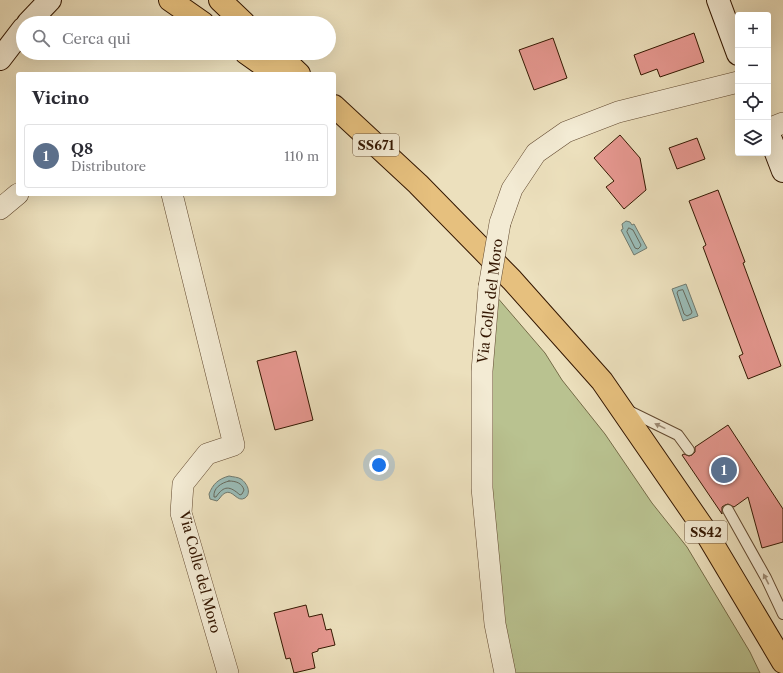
<!DOCTYPE html>
<html lang="it">
<head>
<meta charset="utf-8">
<style>
	:root { --surface:#fff; --page:#f2f2f3; --text:#2b2b33; --muted:#7c7c81; --line:#e1e1e2; --accent:#b45309 }
	body { margin:0; font-family:"Libre Caslon Text",serif; background:var(--page); color:var(--text) }
	.controls { position:absolute; right:12px; top:12px; display:grid; overflow:hidden; border-radius:4px; box-shadow:0 4px 16px #0002 }
	.controls button { width:36px; height:36px; display:grid; place-items:center; padding:0; border:0; border-bottom:1px solid var(--line); background:var(--surface); color:var(--text); font:20px sans-serif }
	.you { position:absolute; left:379px; top:465px; width:14px; height:14px; margin:-10px; border:3px solid #fff; border-radius:50%; background:#1a73e8; box-shadow:0 0 0 6px #1a73e833 }
	.badge { display:grid; place-items:center; width:26px; height:26px; border-radius:50%; background:var(--accent); color:#fff; font-size:13px; font-weight:700 }
	.pin { position:absolute; translate:-50% -50%; border:2px solid #fff; box-shadow:0 1px 4px #0006 }
	.list { margin:0; padding:0; list-style:none }
	h2 { display:flex; justify-content:space-between; align-items:center; height:52px; margin:0; padding:0 16px; font-size:17px }
	h2 small { font-size:13px; font-weight:400; color:var(--muted) }
	.list li { display:grid; grid-template-columns:26px 1fr auto; gap:12px; align-items:center; box-sizing:border-box; height:64px; margin:0 8px 8px; padding:0 8px; border:1px solid var(--line); border-radius:4px }
	.list b { display:block; font-size:15px; white-space:nowrap }
	.list p { margin:0; font-size:13px; white-space:nowrap; color:var(--muted) }
	.list em { font-size:13px; font-style:normal; color:var(--muted) }
	.icon { flex:none; width:22px; height:22px; fill:none; stroke:currentColor; stroke-width:2; stroke-linecap:round; stroke-linejoin:round }
	.map { position:relative; flex:none; width:783px; height:673px; overflow:hidden }
	.search { position:absolute; background:var(--surface); box-shadow:0 4px 16px #0002; left:16px; top:16px; width:320px; height:44px; display:flex; align-items:center; gap:10px; box-sizing:border-box; padding:0 14px; border-radius:22px; color:var(--muted); font-size:15px }
	.panel { position:absolute; background:var(--surface); box-shadow:0 4px 16px #0002; left:16px; top:72px; width:320px; height:124px; border-radius:4px }
	.map>svg:first-child { display:block }
	.green { fill:#b9c290; stroke:#766c48 }
	.water { fill:#9abcb7; stroke:#717a6e }
	.lines { fill:none; stroke-linecap:round; stroke-linejoin:round }
	.shore { stroke:#66695c; stroke-width:1 }
	.building { fill:#e79891; stroke:#331600 }
	.lane-casing { stroke:#61482f; stroke-width:12 }
	.street-casing { stroke:#61482f; stroke-width:22 }
	.secondary-casing { stroke:#331600; stroke-width:24 }
	.highway-casing { stroke:#331600; stroke-width:24 }
	.lane { stroke:#f3ebd4; stroke-width:10 }
	.street { stroke:#f3ebd4; stroke-width:21 }
	.secondary { stroke:#f3ebd4; stroke-width:22 }
	.highway { stroke:#e6c07e; stroke-width:22 }
	.street-bridge-casing { stroke:#61482f; stroke-width:22; stroke-linecap:butt }
	.street-bridge { stroke:#f3ebd4; stroke-width:21 }
	.oneway { fill:#9d8b75 }
	.labels { text-anchor:middle; dominant-baseline:central; stroke-width:3; stroke-linejoin:round; paint-order:stroke }
	.shield { fill:#f3ebd4; stroke:#6d5640; stroke-width:1 }
	.shield-label { font-size:13px; font-weight:bold; fill:#331600 }
	.street-label { font-size:14px; fill:#331600; stroke:#f3ebd4 }
</style>
</head>
<body>
<div class="map">
<svg width="783" height="673" viewBox="0 0 783 673">
	<rect width="100%" height="100%" fill="#ece0bd"/>
	<filter id="stains"><feTurbulence type="fractalNoise" baseFrequency=".005" numOctaves="4"/><feColorMatrix values="0 0 0 0 .2 0 0 0 0 .09 0 0 0 0 .02 0 0 0 .5 -.17"/></filter>
	<radialGradient id="worn" r=".72"><stop offset=".6" stop-color="#630" stop-opacity="0"/><stop offset="1" stop-color="#630" stop-opacity=".3"/></radialGradient>
	<path class="green" d="M496 296 545 353 562 380 605 434 652 503 687 547 750 652 760 673H509L490 525 489 407Z"/>
	<g class="water">
		<path d="M626 221 630 222 632 225 634 224 647 248 634 255 621 230 623 229 622 224Z"/>
		<path d="M686 284 698 316 683 321 672 289Z"/>
		<path d="M229 476C233 477 238 477 241 479 247 483 252 493 245 498 237 503 233 489 225 493 221 495 220 499 217 501L210 499 209 494C213 484 218 479 229 476Z"/>
	</g>
	<g class="lines">
		<g class="shore">
			<path d="M629 228 633 230 641 245 640 247 638 249 635 248 627 232Z"/>
			<path d="M683 290 692 312 691 314 687 316 684 314 677 293 678 291Z"/>
			<path d="M229 481C236 481 242 483 244 490L242 494 240 495C230 486 224 485 216 497H214C213 488 221 483 229 481Z"/>
		</g>
	</g>
	<g class="building">
		<path d="M694 33 704 62 660 77 657 69 641 75 634 55Z"/>
		<path d="M553 38 567 78 534 90 519 50Z"/>
		<path d="M620 135 640 158 646 190 624 209 606 187 614 181 594 158Z"/>
		<path d="M697 138 705 159 677 169 669 148Z"/>
		<path d="M718 190 745 262 743 263 781 366 748 379 739 356 743 354 703 247 706 245 689 201Z"/>
		<path d="M296 351 313 420 275 430 257 361Z"/>
		<path d="M728 425 783 509V542L762 548 748 497 734 507 728 504 725 505 722 507V514L682 455 684 454 689 456 692 455 695 452V447Z"/>
		<path d="M306 605 309 617 322 614 326 630 331 629 335 645 318 649V651L312 653 315 668 294 673 290 658 286 659 274 613Z"/>
	</g>
	<g class="lines">
		<defs>
			<g id="lane">
				<path d="M629 411 678 435 689 450"/>
				<path d="M728 510 766 578 783 614"/>
			</g>
			<g id="street">
				<path d="M768 129 783 123"/>
				<path d="M172 194 234 445 207 454 183 484 181 513 228 673"/>
				<path d="M0 209 18 194"/>
				<path d="M500 223 512 189 536 153 566 132 618 112 738 82"/>
				<path d="M489 287 482 371V488L495 624 505 673"/>
			</g>
			<g id="secondary">
				<path d="M718 0 738 54"/>
				<path d="M28 23 50 0"/>
				<path d="M0 59 23 29"/>
				<path d="M768 132 783 171"/>
			</g>
			<g id="highway">
				<path d="M170 0 203 23"/>
				<path d="M220 0 244 23"/>
				<path d="M246 53 276 74"/>
				<path d="M277 53 299 74"/>
				<path d="M334 106 418 184 512 280 602 381 702 526 783 662"/>
			</g>
		</defs>
		<use href="#lane" class="lane-casing"/>
		<use href="#street" class="street-casing"/>
		<use href="#secondary" class="secondary-casing"/>
		<use href="#highway" class="highway-casing"/>
		<use href="#lane" class="lane"/>
		<use href="#street" class="street"/>
		<use href="#secondary" class="secondary"/>
		<use href="#highway" class="highway"/>
		<defs>
			<path id="street-bridge" d="M489 287 500 223"/>
		</defs>
		<use href="#street-bridge" class="street-bridge-casing"/>
		<use href="#street-bridge" class="street-bridge"/>
	</g>
	<defs><path id="oneway-solid" d="M-6-.8H1V-3.2L6.5 0L1 3.2V.8H-6Z"/></defs>
	<g class="oneway">
		<use href="#oneway-solid" transform="translate(660 426) rotate(-154)"/>
		<use href="#oneway-solid" transform="translate(766 579) rotate(-117)"/>
	</g>
	<g class="labels">
		<g class="shield">
			<rect x="353" y="134" width="46" height="22" rx="3"/>
			<rect x="685" y="521" width="42" height="22" rx="3"/>
		</g>
		<g class="shield-label">
			<text x="376" y="145">SS671</text>
			<text x="706" y="532">SS42</text>
		</g>
		<g class="street-label">
			<text transform="translate(490 301) rotate(-83)">Via Colle del Moro</text>
			<text transform="translate(200 572) rotate(75)">Via Colle del Moro</text>
		</g>
	</g>
	<rect width="100%" height="100%" filter="url(#stains)"/>
	<rect width="100%" height="100%" fill="url(#worn)"/>
</svg>
<div class="controls">
<button>+</button>
<button>−</button>
<button><svg class="icon" aria-label="locate" viewBox="0 0 24 24"><circle cx="12" cy="12" r="6"/><path d="M12 2v4M12 18v4M2 12h4M18 12h4"/></svg></button>
<button><svg class="icon" aria-label="layers" viewBox="0 0 24 24"><path d="M12 4l9 5-9 5-9-5zM3 14l9 5 9-5"/></svg></button>
</div>
<div class="you"></div>
<div class="pin badge" style="left:724px;top:470px;background:#5c6f8a">1</div>
<div class="search"><svg class="icon" aria-label="search" viewBox="0 0 24 24"><circle cx="10" cy="10" r="6"/><path d="M15 15l6 6"/></svg>Cerca qui</div>
<section class="panel">
<h2>Vicino<small></small></h2>
<ul class="list">
<li><span class="badge" style="background:#5c6f8a">1</span><div><b>Q8</b><p>Distributore</p></div><em>110 m</em></li>
</ul>
</section>
</div>
</body>
</html>
